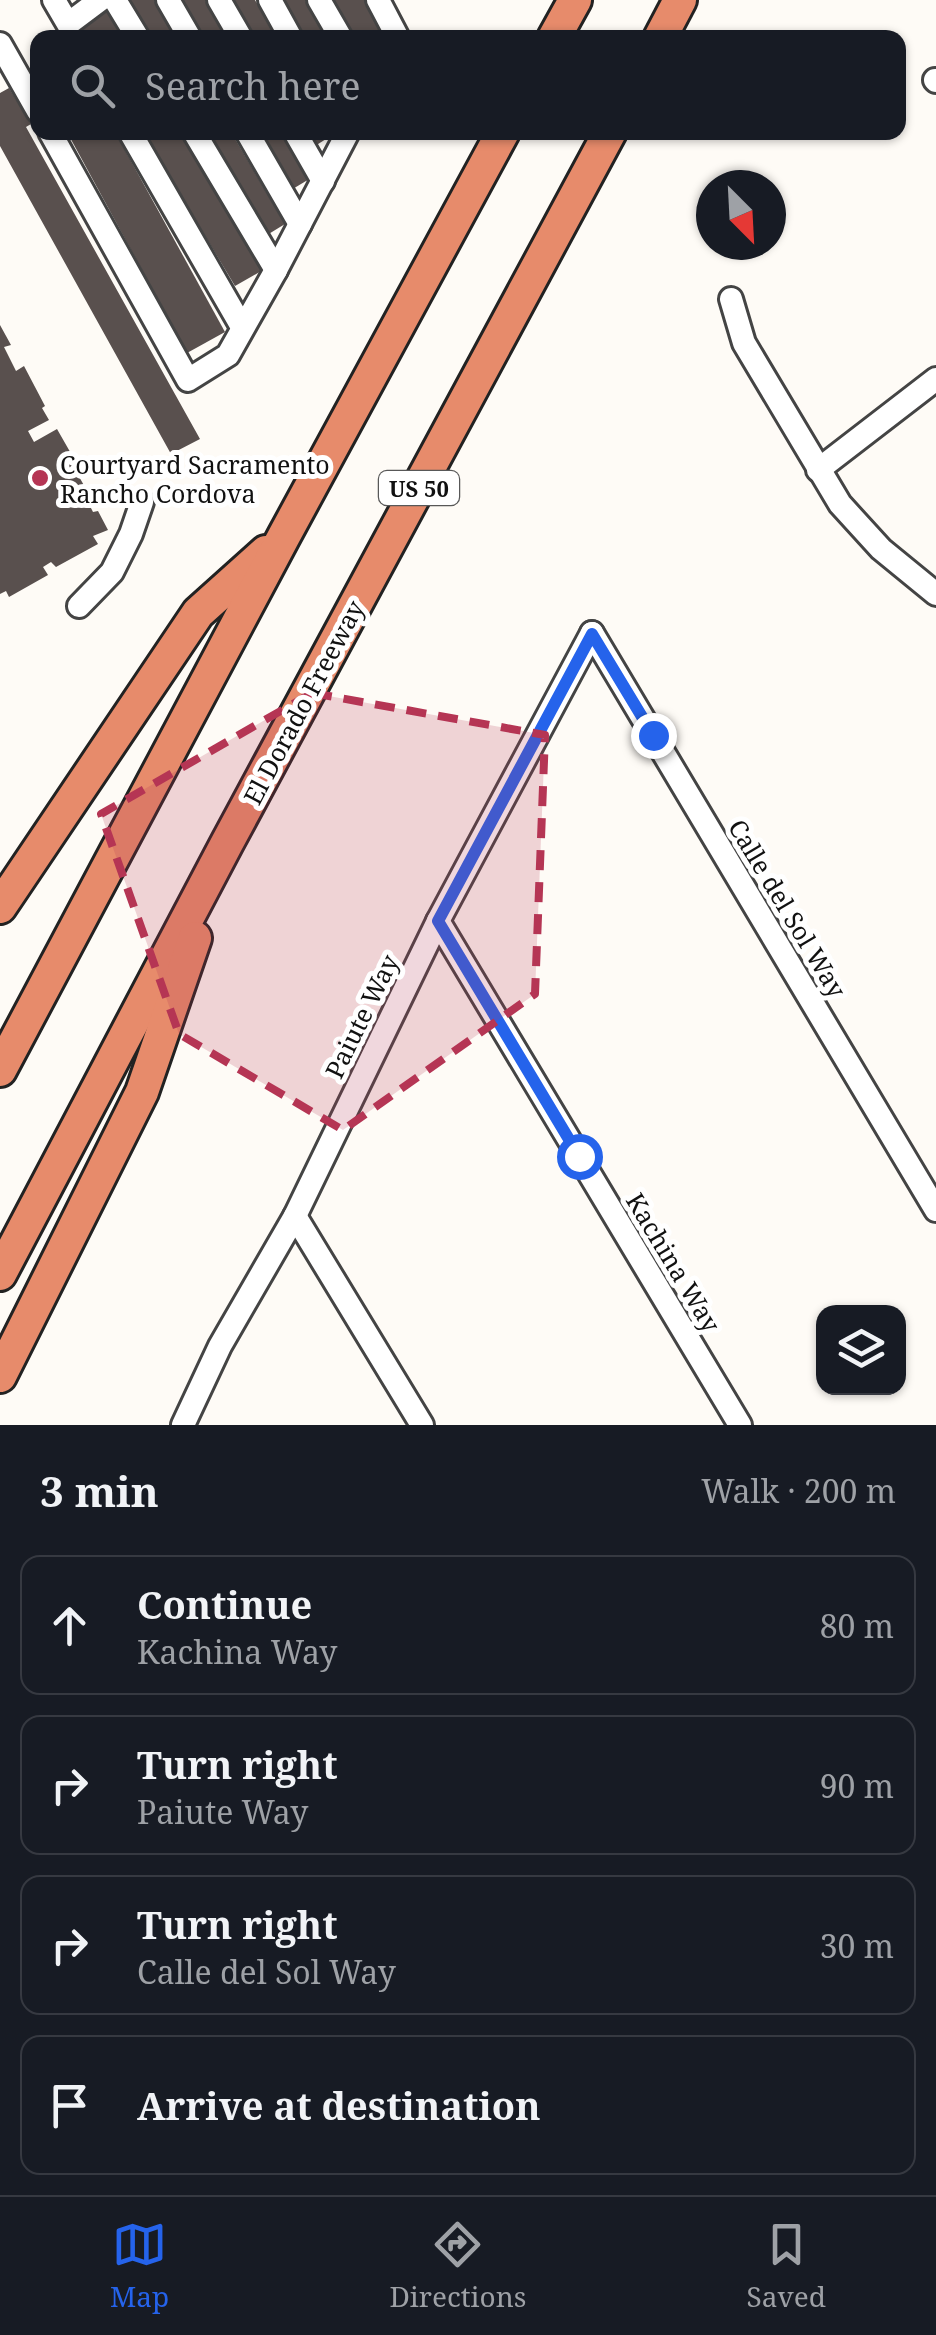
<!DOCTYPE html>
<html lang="en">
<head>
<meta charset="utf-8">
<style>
	:root { --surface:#171b24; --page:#242831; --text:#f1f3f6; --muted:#9ea1a6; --line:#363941; --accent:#2563eb }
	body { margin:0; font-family:"Noto Serif",serif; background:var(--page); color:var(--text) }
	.controls { position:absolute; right:30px; bottom:30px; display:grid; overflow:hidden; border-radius:20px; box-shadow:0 2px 8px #0004 }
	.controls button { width:90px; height:90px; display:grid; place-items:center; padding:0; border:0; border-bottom:2px solid var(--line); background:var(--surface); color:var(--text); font:50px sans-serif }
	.compass { position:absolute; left:696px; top:170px; width:90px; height:90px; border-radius:50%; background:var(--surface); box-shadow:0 2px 8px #0004; rotate:156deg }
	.stop { position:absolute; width:30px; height:30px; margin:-22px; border:8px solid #2563eb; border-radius:50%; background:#fff }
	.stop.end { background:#2563eb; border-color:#fff; box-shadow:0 2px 10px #0008 }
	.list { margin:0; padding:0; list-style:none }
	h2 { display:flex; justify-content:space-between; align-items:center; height:130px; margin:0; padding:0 40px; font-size:42px }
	h2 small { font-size:32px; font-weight:400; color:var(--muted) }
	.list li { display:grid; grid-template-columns:65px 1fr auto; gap:30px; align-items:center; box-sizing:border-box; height:140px; margin:0 20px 20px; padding:0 20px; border:2px solid var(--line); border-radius:20px }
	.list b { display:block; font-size:38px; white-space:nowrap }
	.list p { margin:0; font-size:32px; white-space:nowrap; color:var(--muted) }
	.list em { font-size:32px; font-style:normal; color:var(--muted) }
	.icon { flex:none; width:55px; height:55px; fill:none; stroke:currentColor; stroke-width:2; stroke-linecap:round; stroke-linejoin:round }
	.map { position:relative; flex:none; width:936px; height:1425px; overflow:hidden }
	.search { position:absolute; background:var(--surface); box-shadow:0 2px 8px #0004; left:30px; right:30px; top:30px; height:110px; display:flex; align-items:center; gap:25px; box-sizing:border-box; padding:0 35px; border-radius:20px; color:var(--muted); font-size:38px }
	.sheet { height:770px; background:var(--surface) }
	nav { display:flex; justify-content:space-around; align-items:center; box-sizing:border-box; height:140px; border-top:2px solid var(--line); background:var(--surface); font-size:28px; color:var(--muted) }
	nav a { display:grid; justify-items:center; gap:5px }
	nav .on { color:var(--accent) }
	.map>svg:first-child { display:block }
	.building { fill:#59504e }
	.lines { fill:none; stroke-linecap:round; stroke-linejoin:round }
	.minor-casing { stroke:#444; stroke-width:28 }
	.highway-casing { stroke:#222; stroke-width:38 }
	.minor { stroke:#fff; stroke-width:22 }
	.highway { stroke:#e78b6b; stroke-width:32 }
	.route { stroke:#2563eb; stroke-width:12 }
	.marked { fill:#b53554; fill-opacity:0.2; stroke:#b53554; stroke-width:8; stroke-dasharray:20 12; stroke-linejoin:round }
	.poi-dot { fill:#b53554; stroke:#fff; stroke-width:4 }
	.labels { text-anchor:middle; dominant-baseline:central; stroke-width:10; stroke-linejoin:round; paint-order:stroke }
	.shield { fill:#fff; stroke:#585858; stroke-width:2.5 }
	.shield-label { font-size:22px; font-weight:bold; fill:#111 }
	.poi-label { font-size:25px; fill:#111; stroke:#fff; text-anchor:start }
	.street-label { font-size:25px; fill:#111; stroke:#fff }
</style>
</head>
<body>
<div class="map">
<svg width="936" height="1425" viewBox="0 0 936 1425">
	<rect width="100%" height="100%" fill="#fefbf6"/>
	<g class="building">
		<path d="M127 0H154L176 38H150Z"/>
		<path d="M178 0H205L227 38H201Z"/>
		<path d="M229 0H255L277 38H251Z"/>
		<path d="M279 0H305L327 38H302Z"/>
		<path d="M329 0H369L389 35 384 38H352Z"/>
		<path d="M107 9 124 38H86L79 25Z"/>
		<path d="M9 88 31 124 26 127 200 439 171 454 0 146V93Z"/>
		<path d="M67 132H115L225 332 187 353Z"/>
		<path d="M143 132H181L263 270 235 286Z"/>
		<path d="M206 132H231L285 224 267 235Z"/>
		<path d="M257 132H283L311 178 291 190Z"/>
		<path d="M307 132H337L315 146Z"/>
		<path d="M0 325 11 345 4 347 16 371 24 366 45 406 42 408 49 420 28 431 34 442 57 429 73 457 69 459 90 496 86 498 93 512 98 511 108 530 93 536 98 544 56 567 51 562 43 567 48 575 9 597 6 591 0 594Z"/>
	</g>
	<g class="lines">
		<defs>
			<g id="minor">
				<path d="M54 0 68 24 100 0"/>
				<path d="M115 0 138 38"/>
				<path d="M168 0 190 38"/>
				<path d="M219 0 241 38"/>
				<path d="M270 0 291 38"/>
				<path d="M319 0 341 38"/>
				<path d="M378 0 398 38"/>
				<path d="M0 44 38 111"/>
				<path d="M935 80 936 81"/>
				<path d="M50 132 188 380 228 355 276 270 348 132"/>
				<path d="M130 132 242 327"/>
				<path d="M194 132 276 270"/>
				<path d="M247 132 300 224"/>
				<path d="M295 132 323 181"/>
				<path d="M731 299 744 343 840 504 881 549 936 594"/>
				<path d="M818 470 936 379"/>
				<path d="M79 606 112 572 131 534 142 502"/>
				<path d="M592 633 936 1210"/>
				<path d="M438 921 740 1425"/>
				<path d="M295 1216 422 1425"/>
				<path d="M183 1425 220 1346 295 1216 438 921 592 633"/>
			</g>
			<g id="highway">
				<path d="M554 38 575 0"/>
				<path d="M660 38 680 0"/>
				<path d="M0 907 198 613 266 552"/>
				<path d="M0 1070 284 536 503 132"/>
				<path d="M0 1274 227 843 610 132"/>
				<path d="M0 1376 142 1092 195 938"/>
			</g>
		</defs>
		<use href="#minor" class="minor-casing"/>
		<use href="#highway" class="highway-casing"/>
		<use href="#minor" class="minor"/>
		<use href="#highway" class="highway"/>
	</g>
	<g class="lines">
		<path class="route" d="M579 1156 438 921 592 634 653 735"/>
	</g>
	<path class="marked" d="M312 693 545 735 535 994 343 1130 179 1034 101 814Z"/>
	<circle class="poi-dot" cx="40" cy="478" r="10"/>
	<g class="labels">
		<rect class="shield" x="379" y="471" width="80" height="34" rx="8"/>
		<g class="shield-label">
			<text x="419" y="488">US 50</text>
		</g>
		<g class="poi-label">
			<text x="60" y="464">Courtyard Sacramento<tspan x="60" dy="29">Rancho Cordova</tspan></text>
		</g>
		<g class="street-label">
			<text transform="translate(303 702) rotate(-62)">El Dorado Freeway</text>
			<text transform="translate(788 908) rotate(59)">Calle del Sol Way</text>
			<text transform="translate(361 1016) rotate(-64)">Paiute Way</text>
			<text transform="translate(674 1262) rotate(59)">Kachina Way</text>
		</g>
	</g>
</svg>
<div class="controls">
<button><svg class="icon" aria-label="layers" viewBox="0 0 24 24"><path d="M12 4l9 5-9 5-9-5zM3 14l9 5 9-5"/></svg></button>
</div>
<svg class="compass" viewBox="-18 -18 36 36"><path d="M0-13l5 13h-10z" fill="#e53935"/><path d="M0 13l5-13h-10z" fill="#9ea1a6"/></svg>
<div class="stop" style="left:579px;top:1156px"></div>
<div class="stop end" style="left:653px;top:735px"></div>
<div class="search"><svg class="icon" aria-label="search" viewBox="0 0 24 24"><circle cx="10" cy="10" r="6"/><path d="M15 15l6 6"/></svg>Search here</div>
</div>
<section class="sheet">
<h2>3 min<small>Walk · 200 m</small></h2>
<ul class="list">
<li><svg class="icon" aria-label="ahead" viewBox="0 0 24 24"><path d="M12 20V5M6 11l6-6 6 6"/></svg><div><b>Continue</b><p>Kachina Way</p></div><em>80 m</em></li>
<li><svg class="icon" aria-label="right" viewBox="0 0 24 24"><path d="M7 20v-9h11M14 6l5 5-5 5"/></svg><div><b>Turn right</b><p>Paiute Way</p></div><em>90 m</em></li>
<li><svg class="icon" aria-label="right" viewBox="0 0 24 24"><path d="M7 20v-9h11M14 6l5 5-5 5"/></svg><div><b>Turn right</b><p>Calle del Sol Way</p></div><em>30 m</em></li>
<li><svg class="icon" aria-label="arrive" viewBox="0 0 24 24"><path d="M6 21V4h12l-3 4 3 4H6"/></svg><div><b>Arrive at destination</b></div></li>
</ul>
</section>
<nav>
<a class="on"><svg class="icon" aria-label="map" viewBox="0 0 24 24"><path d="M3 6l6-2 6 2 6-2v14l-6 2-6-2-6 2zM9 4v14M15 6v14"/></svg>Map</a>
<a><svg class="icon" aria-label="directions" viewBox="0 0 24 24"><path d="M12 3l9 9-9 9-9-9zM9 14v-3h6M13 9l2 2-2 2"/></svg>Directions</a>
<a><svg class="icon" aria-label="saved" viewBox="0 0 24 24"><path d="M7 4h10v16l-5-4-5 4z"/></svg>Saved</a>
</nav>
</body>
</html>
